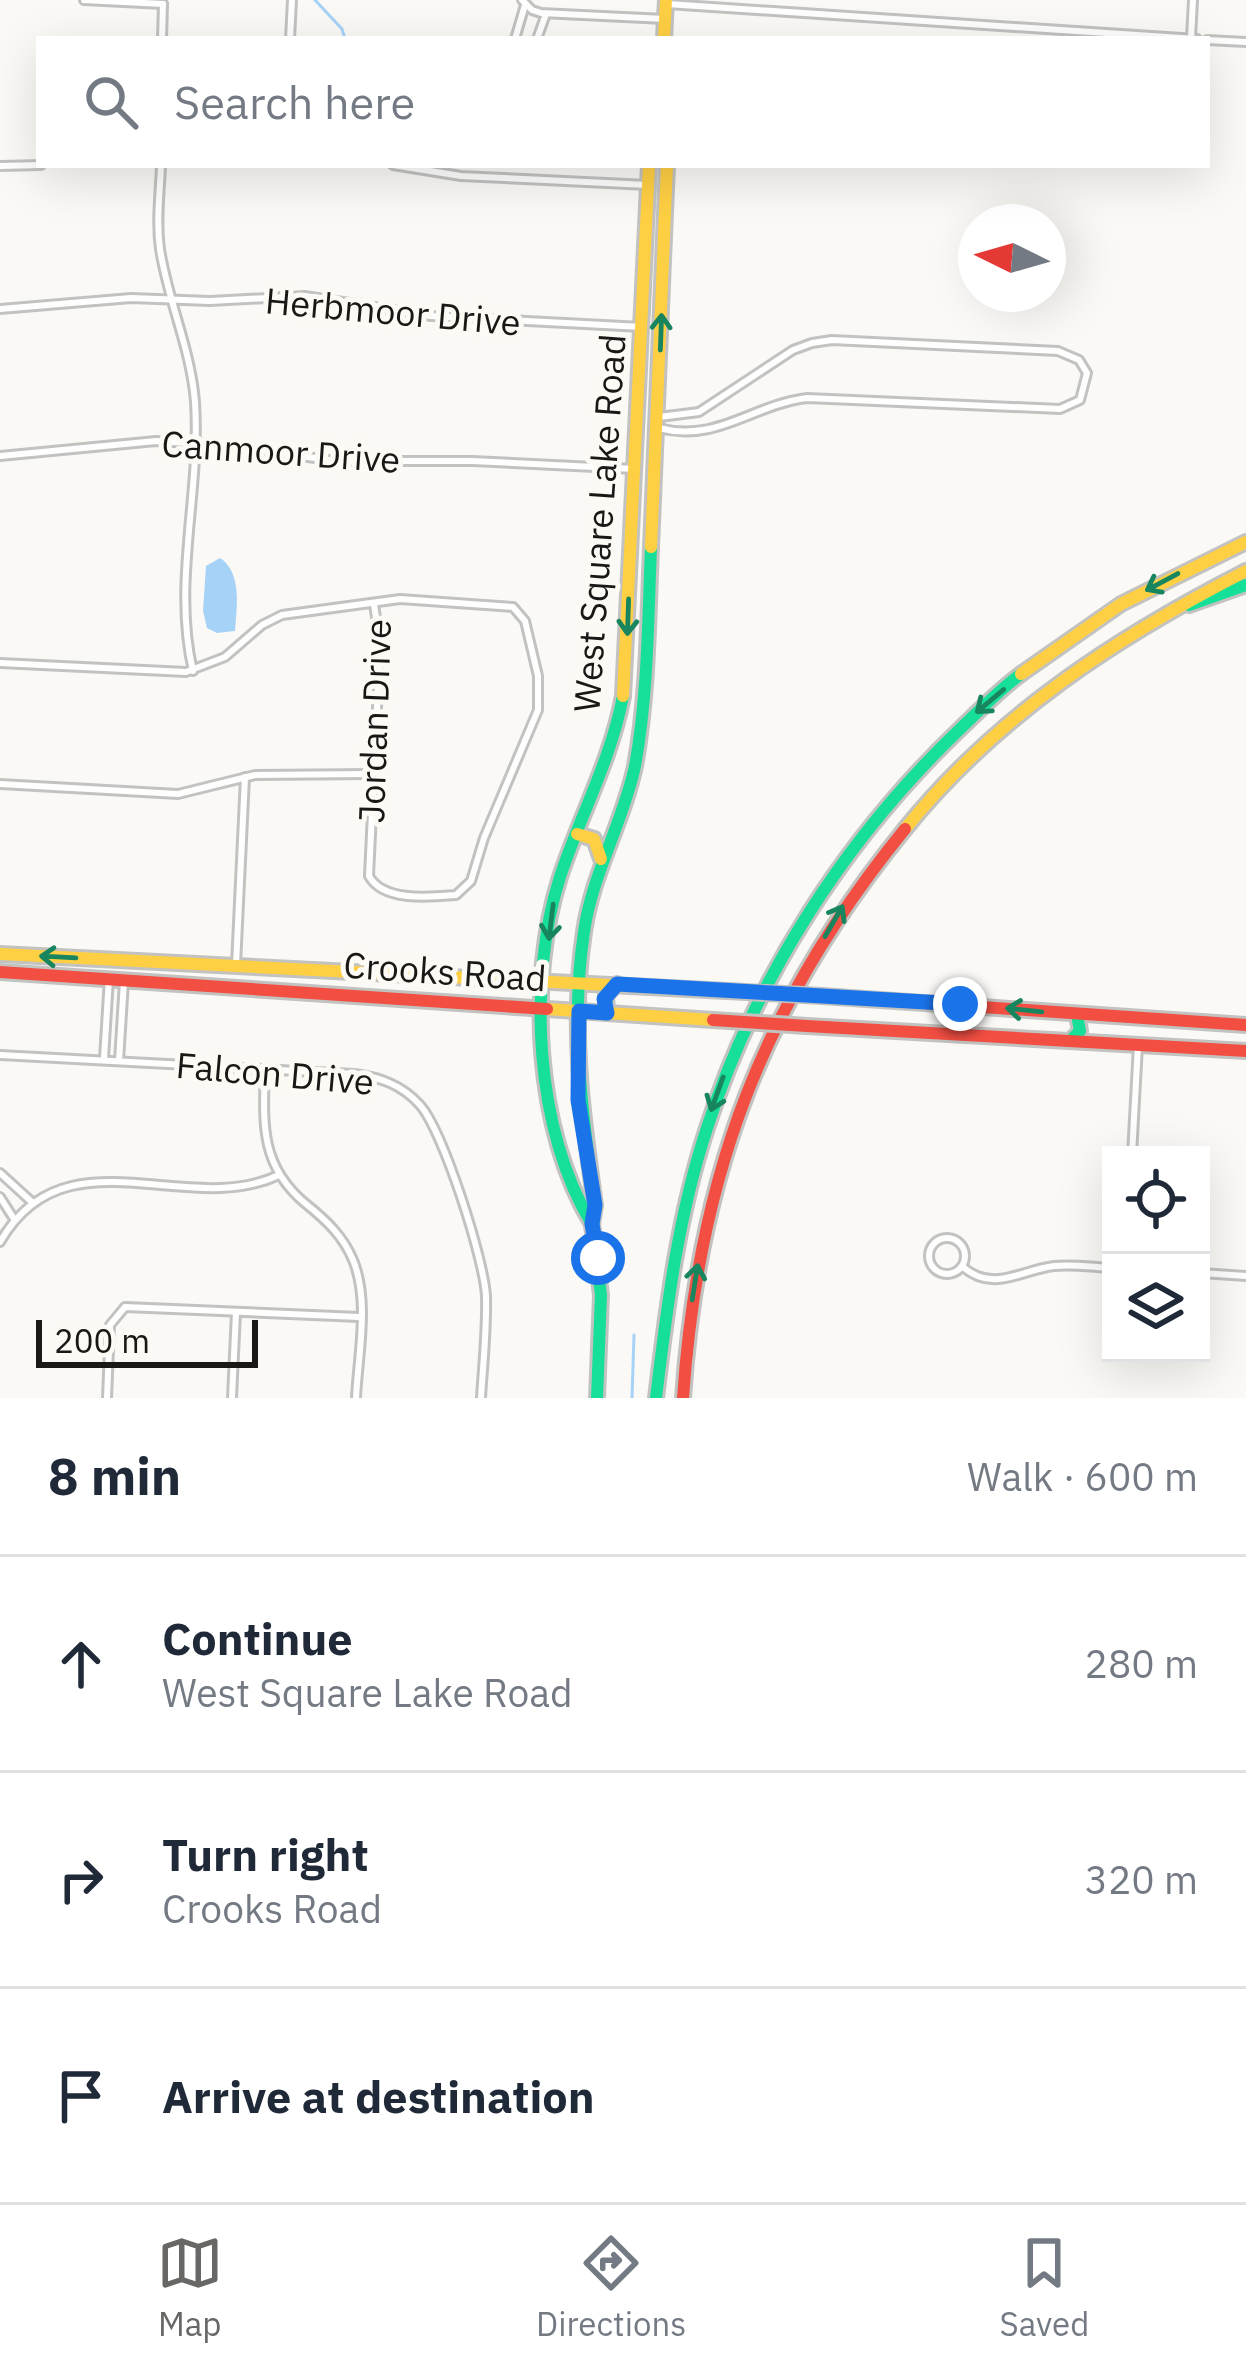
<!DOCTYPE html>
<html lang="en">
<head>
<meta charset="utf-8">
<style>
	:root { --surface:#fff; --page:#f2f2f3; --text:#1f2937; --muted:#747a83; --line:#e0e1e3; --accent:#686765 }
	body { margin:0; font-family:"IBM Plex Sans",sans-serif; background:var(--page); color:var(--text) }
	.controls { position:absolute; right:36px; bottom:36px; display:grid; overflow:hidden; border-radius:0px; box-shadow:0 12px 48px #0002 }
	.controls button { width:108px; height:108px; display:grid; place-items:center; padding:0; border:0; border-bottom:3px solid var(--line); background:var(--surface); color:var(--text); font:60px sans-serif }
	.compass { position:absolute; left:958px; top:204px; width:108px; height:108px; border-radius:50%; background:var(--surface); box-shadow:0 12px 48px #0002; rotate:275deg }
	.scale { position:absolute; left:36px; bottom:30px; width:222px; box-sizing:border-box; padding-left:12px; border:6px solid #191817; border-top:0; font-size:33px; line-height:42px; white-space:nowrap; color:#191817; -webkit-text-stroke:9px #fbfaf5; paint-order:stroke }
	.stop { position:absolute; width:36px; height:36px; margin:-27px; border:9px solid #1a73e8; border-radius:50%; background:#fff }
	.stop.end { background:#1a73e8; border-color:#fff; box-shadow:0 3px 12px #0008 }
	.list { margin:0; padding:0; list-style:none }
	h2 { display:flex; justify-content:space-between; align-items:center; height:156px; margin:0; padding:0 48px; font-size:51px }
	h2 small { font-size:39px; font-weight:400; color:var(--muted) }
	.list li { display:grid; grid-template-columns:78px 1fr auto; gap:36px; align-items:center; box-sizing:border-box; height:216px; padding:0 48px; border-top:3px solid var(--line) }
	.list b { display:block; font-size:45px; white-space:nowrap }
	.list p { margin:0; font-size:39px; white-space:nowrap; color:var(--muted) }
	.list em { font-size:39px; font-style:normal; color:var(--muted) }
	.icon { flex:none; width:66px; height:66px; fill:none; stroke:currentColor; stroke-width:2; stroke-linecap:round; stroke-linejoin:round }
	.map { position:relative; flex:none; width:1246px; height:1398px; overflow:hidden }
	.search { position:absolute; background:var(--surface); box-shadow:0 12px 48px #0002; left:36px; right:36px; top:36px; height:132px; display:flex; align-items:center; gap:30px; box-sizing:border-box; padding:0 42px; border-radius:0px; color:var(--muted); font-size:45px }
	.sheet { height:804px; background:var(--surface) }
	nav { display:flex; justify-content:space-around; align-items:center; box-sizing:border-box; height:168px; border-top:3px solid var(--line); background:var(--surface); font-size:33px; color:var(--muted) }
	nav a { display:grid; justify-items:center; gap:6px }
	nav .on { color:var(--accent) }
	.map>svg:first-child { display:block }
	.water { fill:#a7d2f7 }
	.lines { fill:none; stroke-linecap:round; stroke-linejoin:round }
	.stream { stroke:#a7d2f7; stroke-width:3 }
	.street-casing { stroke:#c2c2c0; stroke-width:12 }
	.fast-casing { stroke:#c2c2c0; stroke-width:18 }
	.slow-casing { stroke:#c2c2c0; stroke-width:18 }
	.jam-casing { stroke:#c2c2c0; stroke-width:18 }
	.street { stroke:#fefefe; stroke-width:6 }
	.fast { stroke:#16e098; stroke-width:12 }
	.slow { stroke:#ffcf43; stroke-width:12 }
	.jam { stroke:#f24e42; stroke-width:12 }
	.jam-bridge-casing { stroke:#c2c2c0; stroke-width:18; stroke-linecap:butt }
	.jam-bridge { stroke:#f24e42; stroke-width:12 }
	.oneway { stroke:#17865e }
	.route { stroke:#1a73e8; stroke-width:15 }
	.labels { text-anchor:middle; dominant-baseline:central; stroke-width:10; stroke-linejoin:round; paint-order:stroke }
	.street-label { font-size:36px; fill:#191817; stroke:#fbfaf5 }
</style>
</head>
<body>
<div class="map">
<svg width="1246" height="1398" viewBox="0 0 1246 1398">
	<rect width="100%" height="100%" fill="#faf9f6"/>
	<path class="water" d="M220 558C242 572 237 607 235 631L217 633 207 628 203 611 206 566Z"/>
	<g class="lines">
		<g class="stream">
			<path d="M315 0 342 29 345 39"/>
			<path d="M632 1398 634 1335"/>
		</g>
		<defs>
			<g id="street">
				<path d="M84 0 163 4"/>
				<path d="M522 0 532 10 541 13 665 19"/>
				<path d="M667 4 1197 39"/>
				<path d="M1191 38 1193 0"/>
				<path d="M162 39 163 4"/>
				<path d="M290 39 292 0"/>
				<path d="M515 39 525 5"/>
				<path d="M537 39 546 14"/>
				<path d="M1207 40 1246 42"/>
				<path d="M161 165C160 193 156 221 160 249 168 301 191 350 195 402 201 493 172 582 193 671"/>
				<path d="M393 165 461 176 648 185"/>
				<path d="M0 166 41 165"/>
				<path d="M0 309 131 298 210 301 305 296 431 316 642 327"/>
				<path d="M658 428C718 443 751 405 807 398L1060 409 1080 400 1087 373 1079 360 1058 351 832 340 812 343 793 350 699 412 659 417"/>
				<path d="M0 456 156 441 222 445 336 461H472L635 469"/>
				<path d="M0 663 186 672 225 657 262 625 282 615 400 599 513 607 525 621 538 676V710L484 838 471 881 456 895C430 897 383 902 369 876L380 645 374 604"/>
				<path d="M0 784 178 794 255 775 371 774"/>
				<path d="M236 965 245 777"/>
				<path d="M0 1055 354 1074C380 1077 402 1085 420 1105 443 1131 484 1259 486 1296 487 1330 483 1364 481 1398"/>
				<path d="M104 1058 109 978"/>
				<path d="M119 1061 124 981"/>
				<path d="M265 1069C263 1124 260 1166 306 1204 326 1220 343 1236 353 1260 370 1301 358 1355 356 1398"/>
				<path d="M1132 1155 1138 1045"/>
				<path d="M0 1173 33 1203"/>
				<path d="M0 1197 14 1219"/>
				<circle cx="947" cy="1256" r="18"/>
				<path d="M0 1242C65 1129 186 1219 279 1175"/>
				<path d="M963 1267C993 1293 1021 1270 1054 1266 1072 1264 1092 1267 1111 1268"/>
				<path d="M1201 1273 1246 1276"/>
				<path d="M107 1398 110 1325 125 1307 359 1317"/>
				<path d="M232 1398 236 1312"/>
			</g>
			<g id="fast">
				<path d="M1189 605 1246 585"/>
				<path d="M607 1013 606 995 617 984"/>
				<path d="M1070 1041 1080 1031 1077 1015"/>
				<path d="M592 1224C535 1132 527 980 560 877 580 816 611 760 623 696"/>
				<path d="M597 1398 601 1295 592 1224 595 1205C582 1114 570 1024 584 932 592 874 623 823 635 766 648 695 648 619 651 547"/>
				<path d="M656 1398C667 1306 678 1216 707 1128 756 977 846 838 960 729 980 710 999 690 1021 674"/>
			</g>
			<g id="slow">
				<path d="M664 39 666 0"/>
				<path d="M651 547 667 165"/>
				<path d="M1021 674 1121 604 1246 542"/>
				<path d="M623 696 649 165"/>
				<path d="M905 829C997 715 1117 637 1246 571"/>
				<path d="M577 834 594 839 601 859"/>
				<path d="M0 954 727 991"/>
				<path d="M547 1009 713 1020"/>
			</g>
			<g id="jam">
				<path d="M0 972 547 1009"/>
				<path d="M822 996 1246 1025"/>
				<path d="M807 1026 1246 1051"/>
				<path d="M683 1398C698 1175 763 1003 905 829"/>
			</g>
		</defs>
		<use href="#street" class="street-casing"/>
		<use href="#fast" class="fast-casing"/>
		<use href="#slow" class="slow-casing"/>
		<use href="#jam" class="jam-casing"/>
		<use href="#street" class="street"/>
		<use href="#fast" class="fast"/>
		<use href="#slow" class="slow"/>
		<use href="#jam" class="jam"/>
		<defs>
			<g id="jam-bridge">
				<path d="M727 991 822 996"/>
				<path d="M713 1020 807 1026"/>
			</g>
		</defs>
		<use href="#jam-bridge" class="jam-bridge-casing"/>
		<use href="#jam-bridge" class="jam-bridge"/>
	</g>
	<defs><path id="oneway-shaft" d="M-6 0H5M1.5-3L5.5 0L1.5 3" fill="none" stroke-width="1.6" stroke-linecap="round" stroke-linejoin="round" transform="scale(3)"/></defs>
	<g class="oneway">
		<use href="#oneway-shaft" transform="translate(661 332) rotate(-88)"/>
		<use href="#oneway-shaft" transform="translate(1162 582) rotate(152)"/>
		<use href="#oneway-shaft" transform="translate(628 617) rotate(92)"/>
		<use href="#oneway-shaft" transform="translate(990 701) rotate(140)"/>
		<use href="#oneway-shaft" transform="translate(834 921) rotate(-60)"/>
		<use href="#oneway-shaft" transform="translate(551 922) rotate(97)"/>
		<use href="#oneway-shaft" transform="translate(58 957) rotate(-177)"/>
		<use href="#oneway-shaft" transform="translate(1024 1010) rotate(-174)"/>
		<use href="#oneway-shaft" transform="translate(717 1094) rotate(110)"/>
		<use href="#oneway-shaft" transform="translate(695 1282) rotate(-81)"/>
	</g>
	<g class="lines">
		<path class="route" d="M598 1258 592 1224 595 1205 578 1100 579 1011 607 1013 604 999 617 984 960 1004"/>
	</g>
	<g class="labels">
		<g class="street-label">
			<text transform="translate(393 311) rotate(5)">Herbmoor Drive</text>
			<text transform="translate(281 451) rotate(4)">Canmoor Drive</text>
			<text transform="translate(599 523) rotate(-86)">West Square Lake Road</text>
			<text transform="translate(374 721) rotate(-88)">Jordan Drive</text>
			<text transform="translate(445 971) rotate(4)">Crooks Road</text>
			<text transform="translate(275 1073) rotate(5)">Falcon Drive</text>
		</g>
	</g>
</svg>
<div class="controls">
<button><svg class="icon" aria-label="locate" viewBox="0 0 24 24"><circle cx="12" cy="12" r="6"/><path d="M12 2v4M12 18v4M2 12h4M18 12h4"/></svg></button>
<button><svg class="icon" aria-label="layers" viewBox="0 0 24 24"><path d="M12 4l9 5-9 5-9-5zM3 14l9 5 9-5"/></svg></button>
</div>
<svg class="compass" viewBox="-18 -18 36 36"><path d="M0-13l5 13h-10z" fill="#e53935"/><path d="M0 13l5-13h-10z" fill="#747a83"/></svg>
<div class="scale">200 m</div>
<div class="stop" style="left:598px;top:1258px"></div>
<div class="stop end" style="left:960px;top:1004px"></div>
<div class="search"><svg class="icon" aria-label="search" viewBox="0 0 24 24"><circle cx="10" cy="10" r="6"/><path d="M15 15l6 6"/></svg>Search here</div>
</div>
<section class="sheet">
<h2>8 min<small>Walk · 600 m</small></h2>
<ul class="list">
<li><svg class="icon" aria-label="ahead" viewBox="0 0 24 24"><path d="M12 20V5M6 11l6-6 6 6"/></svg><div><b>Continue</b><p>West Square Lake Road</p></div><em>280 m</em></li>
<li><svg class="icon" aria-label="right" viewBox="0 0 24 24"><path d="M7 20v-9h11M14 6l5 5-5 5"/></svg><div><b>Turn right</b><p>Crooks Road</p></div><em>320 m</em></li>
<li><svg class="icon" aria-label="arrive" viewBox="0 0 24 24"><path d="M6 21V4h12l-3 4 3 4H6"/></svg><div><b>Arrive at destination</b></div></li>
</ul>
</section>
<nav>
<a class="on"><svg class="icon" aria-label="map" viewBox="0 0 24 24"><path d="M3 6l6-2 6 2 6-2v14l-6 2-6-2-6 2zM9 4v14M15 6v14"/></svg>Map</a>
<a><svg class="icon" aria-label="directions" viewBox="0 0 24 24"><path d="M12 3l9 9-9 9-9-9zM9 14v-3h6M13 9l2 2-2 2"/></svg>Directions</a>
<a><svg class="icon" aria-label="saved" viewBox="0 0 24 24"><path d="M7 4h10v16l-5-4-5 4z"/></svg>Saved</a>
</nav>
</body>
</html>
